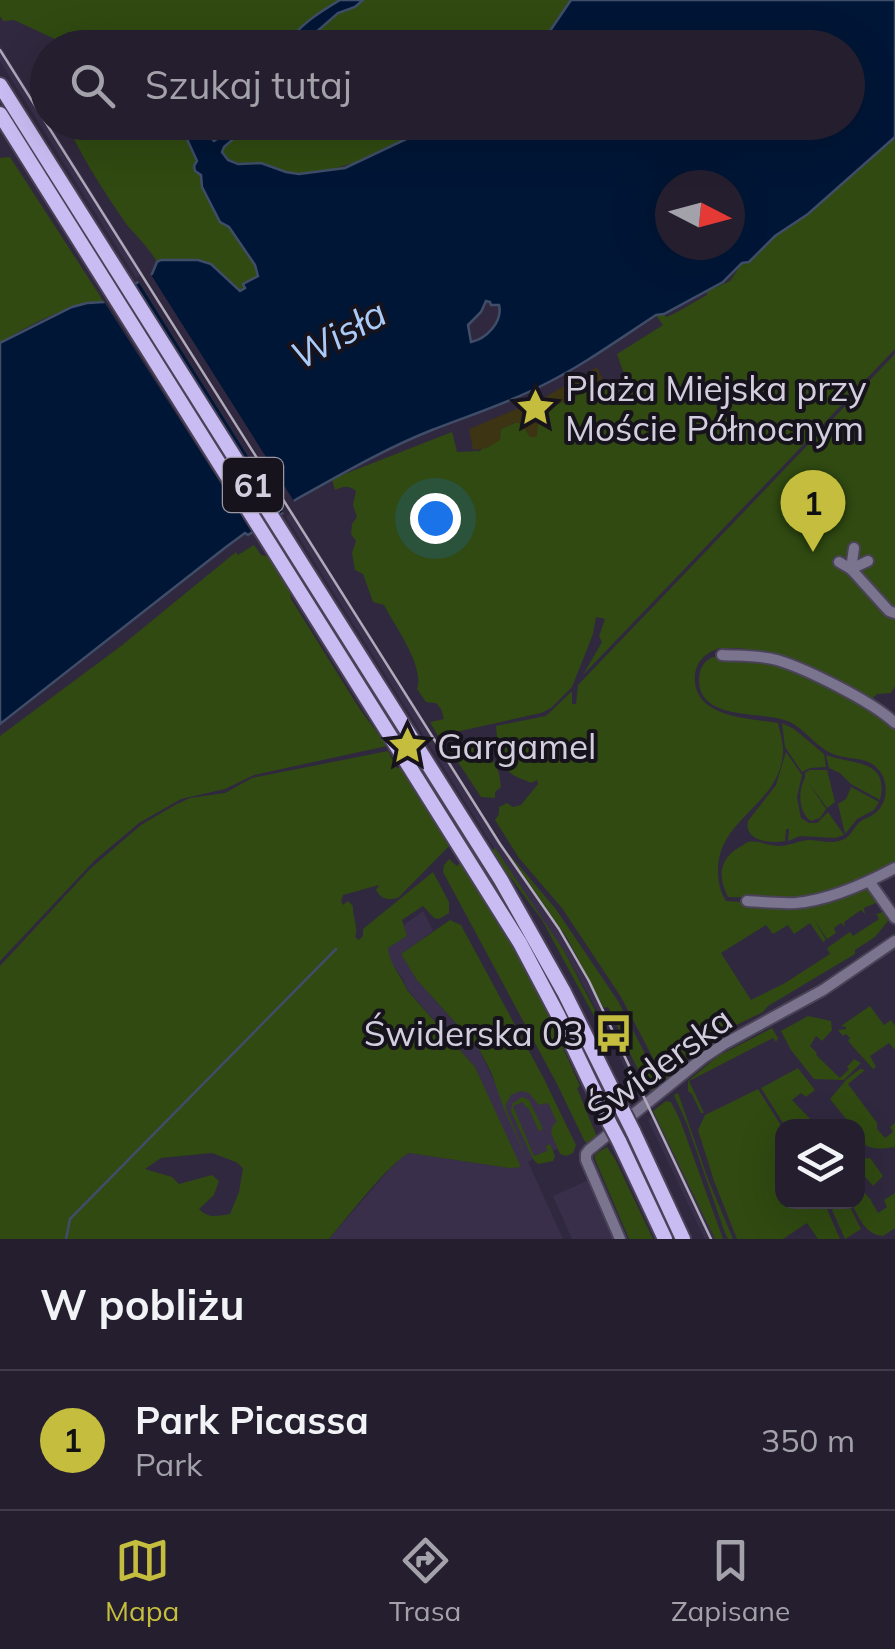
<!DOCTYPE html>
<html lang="pl">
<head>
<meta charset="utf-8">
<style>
	:root { --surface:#241e2e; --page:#302b3a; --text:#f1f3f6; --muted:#a3a2aa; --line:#413c4a; --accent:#c4bd3e }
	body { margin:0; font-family:Mulish,sans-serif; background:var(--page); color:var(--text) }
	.controls { position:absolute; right:30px; bottom:30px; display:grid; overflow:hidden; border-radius:20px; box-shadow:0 10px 40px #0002 }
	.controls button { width:90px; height:90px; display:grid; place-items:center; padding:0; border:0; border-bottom:2px solid var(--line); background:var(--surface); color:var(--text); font:50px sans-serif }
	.compass { position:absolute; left:655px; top:170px; width:90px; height:90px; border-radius:50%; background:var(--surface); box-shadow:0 10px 40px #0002; rotate:96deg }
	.you { position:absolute; left:435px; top:518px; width:35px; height:35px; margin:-25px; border:8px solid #fff; border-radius:50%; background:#1a73e8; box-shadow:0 0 0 15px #1a73e833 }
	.badge { display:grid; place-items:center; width:65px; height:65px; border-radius:50%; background:var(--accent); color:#111; font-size:32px; font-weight:700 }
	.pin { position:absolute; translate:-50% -82px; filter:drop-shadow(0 2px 5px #0008) }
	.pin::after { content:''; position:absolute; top:52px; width:35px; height:30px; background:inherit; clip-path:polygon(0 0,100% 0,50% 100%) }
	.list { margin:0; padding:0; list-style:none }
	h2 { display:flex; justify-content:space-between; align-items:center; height:130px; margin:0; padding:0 40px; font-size:42px }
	h2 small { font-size:32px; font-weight:400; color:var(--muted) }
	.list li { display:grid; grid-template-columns:65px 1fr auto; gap:30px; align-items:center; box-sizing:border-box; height:140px; padding:0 40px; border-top:2px solid var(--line) }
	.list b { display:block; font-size:38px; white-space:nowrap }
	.list p { margin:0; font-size:32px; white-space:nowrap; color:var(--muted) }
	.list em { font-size:32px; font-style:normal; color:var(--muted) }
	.icon { flex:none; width:55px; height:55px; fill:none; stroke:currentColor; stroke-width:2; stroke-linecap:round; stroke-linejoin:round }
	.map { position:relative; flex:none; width:895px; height:1239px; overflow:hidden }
	.search { position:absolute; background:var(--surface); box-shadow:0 10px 40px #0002; left:30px; right:30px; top:30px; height:110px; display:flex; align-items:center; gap:25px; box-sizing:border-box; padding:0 35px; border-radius:55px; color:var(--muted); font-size:38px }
	.sheet { height:270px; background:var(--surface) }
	nav { display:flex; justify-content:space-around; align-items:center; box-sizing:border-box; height:140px; border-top:2px solid var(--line); background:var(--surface); font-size:28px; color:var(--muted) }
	nav a { display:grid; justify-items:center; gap:5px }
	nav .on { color:var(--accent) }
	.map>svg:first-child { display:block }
	.built { fill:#392f4b }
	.green { fill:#304a11; fill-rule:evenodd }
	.sand { fill:#3c3413 }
	.water { fill:#001636; stroke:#3f4d68; stroke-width:2.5; fill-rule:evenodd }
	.pier { fill:#30283e }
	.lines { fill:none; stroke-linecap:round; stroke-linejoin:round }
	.stream { stroke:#3f4d68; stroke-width:2.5 }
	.minor-casing { stroke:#4a4357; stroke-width:14 }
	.major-casing { stroke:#4a4357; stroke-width:18 }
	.minor { stroke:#7a748f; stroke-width:10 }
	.major { stroke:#c8bcf2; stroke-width:14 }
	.tram { stroke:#afa9ba; stroke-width:2.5 }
	.major-bridge-casing { stroke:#4a4357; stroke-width:18; stroke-linecap:butt }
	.major-bridge { stroke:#c8bcf2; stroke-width:14 }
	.labels { text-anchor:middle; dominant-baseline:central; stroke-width:8; stroke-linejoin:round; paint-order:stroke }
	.shield { fill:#16131d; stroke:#9a96a3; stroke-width:2.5 }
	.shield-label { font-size:32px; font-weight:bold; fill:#d3cedd }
	.poi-label { font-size:35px; fill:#d3cedd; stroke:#16131d; text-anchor:start }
	.street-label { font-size:35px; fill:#d3cedd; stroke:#16131d }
	.water-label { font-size:38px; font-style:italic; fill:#aacbf7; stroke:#16131d }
</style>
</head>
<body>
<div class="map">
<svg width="895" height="1239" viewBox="0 0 895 1239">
	<rect width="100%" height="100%" fill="#30283e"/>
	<g class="built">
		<path d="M0 45 501 843 572 947 647 1098 641 1102 598 1012 564 951 498 854 0 61Z"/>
		<path d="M423 911 433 931 401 954 431 996 479 1049 499 1092 536 1069 571 1143 552 1151 537 1163 533 1159 528 1162 563 1239H329L389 1170 403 1156 410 1153 509 1168 517 1161 475 1067 407 989 403 979 388 958V948L407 936 404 925Z"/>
		<path d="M656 1115 662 1127 715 1239H705L648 1120Z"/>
		<path d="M589 1180 614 1239H572L553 1196Z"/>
	</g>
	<g class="green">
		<path d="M0 0H340C320 12 297 26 285 48L72 47 14 20 3 21 0 16Z"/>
		<path d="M363 0H571L539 47 299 48 338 13 355 7Z"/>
		<path d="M66 123H182L181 126 197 162 195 171 201 175 202 187 220 222 229 227 255 265 258 276 240 291C235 287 233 283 229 279 213 263 177 255 157 262 149 248 137 237 127 225 104 192 83 159 66 123Z"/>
		<path d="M203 123H241L214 142 208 135Z"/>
		<path d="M252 123H440C401 145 338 176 294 173 283 172 275 165 264 164 247 161 235 168 221 152L224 147Z"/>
		<path d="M895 137V349L583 675 602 642 599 636 605 619 596 617 593 634 572 687 551 708 541 713 438 736 430 722 444 719 441 709 436 703 426 702 417 689C425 667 395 626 384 605L373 602 363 574 355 570 352 553 356 541 351 534 352 524 357 517 353 505 356 491C348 485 344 486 335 490L332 479 452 432 457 452 480 451 501 429 517 422 523 425 530 437 540 422 539 413C558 404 588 392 603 380L614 400 628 396 630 391 617 354 663 325 656 315 664 314 666 317C680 312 693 302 707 295V291L730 281 742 263 754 258 775 236 808 214Z"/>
		<path d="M10 157 104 302C67 304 31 324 0 343V158Z"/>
		<path d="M895 354V686L891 693 877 694 871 700C826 676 788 651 735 648 733 648 721 648 720 648 707 652 697 660 695 674 691 718 748 718 778 723 780 732 784 745 783 754 779 805 718 819 718 870 718 882 720 891 726 901L802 906 806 909 807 905 866 885 878 902 864 908 865 914 861 910 844 922 845 927 841 923 834 928 836 933 827 939 813 918 826 940 823 942 810 923 794 934 788 925 773 934 766 925 721 953 751 1000 785 983 830 954 827 948 850 932 853 936 879 919 876 914 883 912 888 921 875 937 855 950V954L768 1006 763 1012 726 1030 693 1053 665 1081 621 997 562 908 519 858 495 820 499 814V807L507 803 513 807 521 805 538 784 537 780 531 783C526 780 520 779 515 776 497 766 498 744 496 726L546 716 572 691V704H576L578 685Z"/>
		<path d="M254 545 261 555 270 557 289 587 291 599 359 708 387 746 254 775 225 789 181 799 139 823 95 860 0 961V736L121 646 236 552 238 555Z"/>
		<path d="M713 657 763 660 782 665 870 707 895 728V864L877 874 812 898 728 897C719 879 718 863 735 850 737 849 746 843 748 842 758 840 769 846 779 846 789 846 798 841 808 840 818 840 829 844 839 841 852 838 852 828 861 821 865 818 870 817 874 814 887 805 889 786 881 773 870 755 850 761 833 754 816 747 806 730 790 722 764 710 701 722 699 682 699 670 702 662 713 657Z"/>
		<path d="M782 723 794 729 824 754 826 767 810 768 802 772 785 747Z"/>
		<path d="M476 737 483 739 499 773 501 787 495 792V798L481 797 452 753 459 743Z"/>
		<path d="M388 751 397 768H404L453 842 398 898C387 900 382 900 376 890L379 885 343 895 341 901 343 905 348 901 353 906C352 916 359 928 355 937L359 940 363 936V929L433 872 449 902V913L439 919 434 918 423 906 402 920 407 936 388 948C389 964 401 975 407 990L475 1067 521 1167 509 1168 409 1153C388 1164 347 1218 329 1239H0V966L90 869 141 825 175 805 190 798 225 793 252 778ZM212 1153 236 1162 243 1168 239 1192 230 1214C218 1216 208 1219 199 1209L214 1195 219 1181 212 1175 179 1184 172 1177 145 1169 161 1158Z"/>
		<path d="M786 752 802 775 797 797 801 818 809 823H817L828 812 844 835 835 838 800 836 788 841 789 829H786L785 841C769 844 744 841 748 821L776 785Z"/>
		<path d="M826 755C851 765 890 758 880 800L851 784 840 773 829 768Z"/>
		<path d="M809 770H827L835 802 827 808 808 782 826 809 820 818 811 821C798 812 798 790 805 778V773Z"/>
		<path d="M851 787 879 802 874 810 857 819 845 834 838 804 846 799Z"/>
		<path d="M495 848 564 951 596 1012 594 1013 601 1029 542 920 491 851Z"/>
		<path d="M509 854 555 908 618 1001 661 1085 652 1092 643 1071 639 1072 608 1007 604 1008 567 938Z"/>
		<path d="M449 859 457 866 460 863 468 876H471L537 990 580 1086 577 1088 597 1137 588 1143 585 1142 557 1084 443 872 444 865Z"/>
		<path d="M480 859C531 943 575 1030 618 1118L616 1120C573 1031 529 945 478 860Z"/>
		<path d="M450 920 461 925 543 1077 576 1145 573 1153 566 1156 560 1154 551 1133 553 1125 557 1122 548 1103 539 1105 529 1093 521 1091 511 1095 505 1106 528 1162 504 1109 491 1072 479 1049 417 980 401 954Z"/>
		<path d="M870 1006 884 1025 891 1020 895 1026V1050L889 1043 870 1056 876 1067 873 1069 848 1041 850 1038 846 1034 843 1036 838 1030 846 1029V1027L841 1026Z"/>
		<path d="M808 1016 831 1021 832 1030 822 1041 816 1036 810 1046 817 1053 816 1055 840 1078 849 1069 847 1067 854 1059 861 1063 844 1080 814 1079 791 1050 781 1031Z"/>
		<path d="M772 1028 778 1038 776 1042 773 1038 689 1081 704 1113H701L692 1094 688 1091V1081L718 1056Z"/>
		<path d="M798 1068 815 1090 806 1097 801 1093 792 1100 817 1126H785L761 1088Z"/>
		<path d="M860 1069 865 1070 848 1084 877 1123V1129L885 1138 893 1132 890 1127 895 1123V1147C877 1150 858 1151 858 1126H852L830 1099 847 1079Z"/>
		<path d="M758 1089 782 1127V1202H824L840 1239H818L807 1223 783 1239H737L714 1181 698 1130 705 1115Z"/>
		<path d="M678 1093 708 1179 733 1239H728L725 1233 687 1124 674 1095Z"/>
		<path d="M522 1097 529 1100 543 1129 539 1131 528 1107 526 1108 523 1102 513 1106 534 1156 547 1151 546 1146 550 1144 555 1156 553 1161 538 1164 533 1159 511 1111 512 1104Z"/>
		<path d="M666 1101 671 1102 680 1120 723 1239H715L653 1111Z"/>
		<path d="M607 1147 615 1159 653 1239H629L594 1157 597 1153Z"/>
		<path d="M870 1158 883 1176 873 1186 858 1168V1159Z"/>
		<path d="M858 1185 870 1199 878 1213 887 1207 884 1200 895 1193V1228L883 1236C865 1235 858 1216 851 1202H858Z"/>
		<path d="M842 1202 848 1203 861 1229 845 1239 832 1210Z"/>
	</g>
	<path class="sand" d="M597 367 603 380 594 387 577 393 575 400 559 403 539 413 537 437H530L523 425 517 422 501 429 500 440 487 448 473 450 469 429 547 396Z"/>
	<g class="water">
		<path d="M340 0H363L355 7 338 13 299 47H285C297 26 320 12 340 0Z"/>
		<path d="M571 0H895V137L808 214 775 236 749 262 742 263 723 282 664 314 656 315C619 339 585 364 545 384 509 403 470 415 432 430 384 449 340 475 295 500L286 511 248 535 245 533 226 547 0 724V343L72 307 87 303 104 302 152 274 157 262 161 260H198L211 264 240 291 245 288 243 284 258 276 255 265 229 227 220 222 202 187 201 175 195 171 194 166 197 161 181 126 182 123H203L208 135 214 141 241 123H252L224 147 222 152 228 160 238 164 261 163 286 172 299 174 345 168 440 123 848 122V48L539 47ZM670 185H730V245H670ZM486 301 490 302 491 305H499C503 322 486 339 471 342L468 325 481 312Z"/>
	</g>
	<g class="pier">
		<path d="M148 270 297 506 286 517 136 278Z"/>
		<path d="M118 288 269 528 255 537 101 297Z"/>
	</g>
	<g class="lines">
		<path class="stream" d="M66 1239 70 1219 336 949"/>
		<defs>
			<g id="minor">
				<path d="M839 562 851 569 889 611 895 613"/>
				<path d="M851 569 854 548"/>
				<path d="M851 569 868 561"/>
				<path d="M722 655C740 656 760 655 777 660 807 669 873 702 895 723"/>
				<path d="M869 881 895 918"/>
				<path d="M747 901C763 902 780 904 796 903 830 900 865 884 895 868"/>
				<path d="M620 1239 586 1160V1154L589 1150 703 1058 724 1044 823 990 895 941"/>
			</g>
			<g id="major">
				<path d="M0 85 501 880 564 992 624 1113"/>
				<path d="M0 114 520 943 558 1015 610 1124"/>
				<path d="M633 1131 683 1239"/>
				<path d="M619 1141 665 1239"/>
			</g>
		</defs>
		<use href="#minor" class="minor-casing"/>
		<use href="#major" class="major-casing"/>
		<use href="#minor" class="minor"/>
		<use href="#major" class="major"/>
		<path class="tram" d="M0 50 500 844 559 929 589 981 711 1239"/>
		<defs>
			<g id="major-bridge">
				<path d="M624 1113 633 1131"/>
				<path d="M610 1124 619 1141"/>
			</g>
		</defs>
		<use href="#major-bridge" class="major-bridge-casing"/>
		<use href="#major-bridge" class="major-bridge"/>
	</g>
	<defs>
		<symbol id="sight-bare" viewBox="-9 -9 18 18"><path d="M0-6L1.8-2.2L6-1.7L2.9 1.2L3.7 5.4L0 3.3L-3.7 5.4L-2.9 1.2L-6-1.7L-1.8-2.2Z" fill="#c4bd3e" stroke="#16131d" stroke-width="2.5" paint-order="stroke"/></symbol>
		<symbol id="bus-bare" viewBox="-9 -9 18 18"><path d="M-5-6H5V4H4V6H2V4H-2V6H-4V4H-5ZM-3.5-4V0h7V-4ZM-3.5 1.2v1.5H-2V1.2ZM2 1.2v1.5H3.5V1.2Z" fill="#c4bd3e" stroke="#16131d" stroke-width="2.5" paint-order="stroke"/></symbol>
	</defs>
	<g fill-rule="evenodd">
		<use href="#sight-bare" x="508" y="380" width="55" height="55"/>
		<use href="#sight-bare" x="380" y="718" width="55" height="55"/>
		<use href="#bus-bare" x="586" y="1006" width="55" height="55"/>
	</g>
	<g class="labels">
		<rect class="shield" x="223" y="458" width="60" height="54" rx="8"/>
		<g class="shield-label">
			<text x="253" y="485">61</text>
		</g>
		<g class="poi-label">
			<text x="565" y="388">Plaża Miejska przy<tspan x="565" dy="40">Moście Północnym</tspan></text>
			<text x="437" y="746">Gargamel</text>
			<text x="584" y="1033" text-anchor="end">Świderska 03</text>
		</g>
		<g class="street-label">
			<text transform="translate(659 1064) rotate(-36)">Świderska</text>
		</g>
		<g class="water-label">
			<text transform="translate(338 334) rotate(-29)">Wisła</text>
		</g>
	</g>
</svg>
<div class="controls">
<button><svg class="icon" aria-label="layers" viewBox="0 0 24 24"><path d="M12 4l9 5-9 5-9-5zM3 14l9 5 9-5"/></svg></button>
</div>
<svg class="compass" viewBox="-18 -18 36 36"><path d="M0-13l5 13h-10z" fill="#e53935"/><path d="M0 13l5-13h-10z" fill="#a3a2aa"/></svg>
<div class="you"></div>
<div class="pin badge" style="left:813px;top:552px">1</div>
<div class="search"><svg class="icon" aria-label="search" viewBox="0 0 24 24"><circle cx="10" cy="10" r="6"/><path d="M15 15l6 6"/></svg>Szukaj tutaj</div>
</div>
<section class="sheet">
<h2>W pobliżu<small></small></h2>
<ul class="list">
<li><span class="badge">1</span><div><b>Park Picassa</b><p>Park</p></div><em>350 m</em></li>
</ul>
</section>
<nav>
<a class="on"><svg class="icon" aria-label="map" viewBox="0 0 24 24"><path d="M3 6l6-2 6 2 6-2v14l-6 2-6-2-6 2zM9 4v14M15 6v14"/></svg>Mapa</a>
<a><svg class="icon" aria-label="directions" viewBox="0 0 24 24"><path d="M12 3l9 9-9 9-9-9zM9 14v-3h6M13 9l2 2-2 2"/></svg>Trasa</a>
<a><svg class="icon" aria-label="saved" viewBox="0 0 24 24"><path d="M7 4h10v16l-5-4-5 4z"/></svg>Zapisane</a>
</nav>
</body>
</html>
